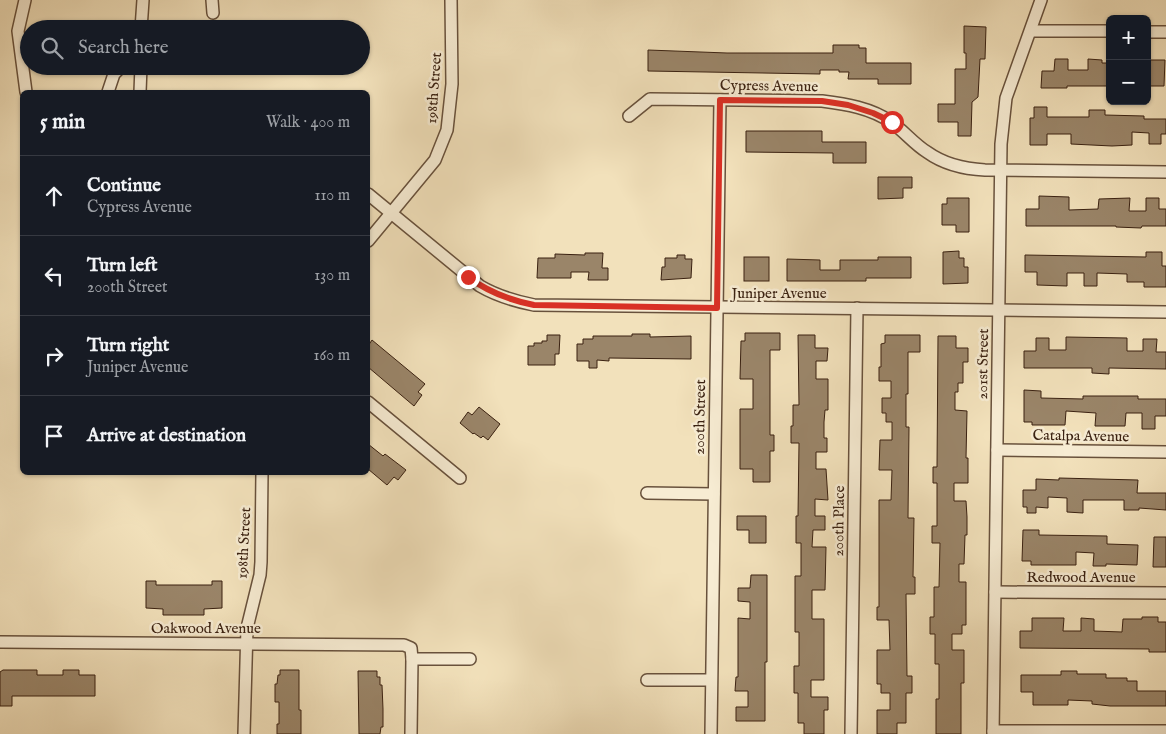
<!DOCTYPE html>
<html lang="en">
<head>
<meta charset="utf-8">
<style>
	:root { --surface:#171b24; --page:#20242c; --text:#f1f3f6; --muted:#9ea1a6; --line:#363941 }
	body { margin:0; font-family:"IM FELL English",serif; background:var(--page); color:var(--text) }
	.controls { position:absolute; right:15px; top:15px; display:grid; overflow:hidden; border-radius:8px; box-shadow:0 1px 4px #0004 }
	.controls button { width:45px; height:45px; display:grid; place-items:center; padding:0; border:0; border-bottom:1px solid var(--line); background:var(--surface); color:var(--text); font:25px sans-serif }
	.stop { position:absolute; width:15px; height:15px; margin:-11px; border:4px solid #d93025; border-radius:50%; background:#fff }
	.stop.end { background:#d93025; border-color:#fff; box-shadow:0 1px 5px #0008 }
	.list { margin:0; padding:0; list-style:none }
	h2 { display:flex; justify-content:space-between; align-items:center; height:65px; margin:0; padding:0 20px; font-size:21px }
	h2 small { font-size:16px; font-weight:400; color:var(--muted) }
	.list li { display:grid; grid-template-columns:32px 1fr auto; gap:15px; align-items:center; box-sizing:border-box; height:80px; padding:0 20px; border-top:1px solid var(--line) }
	.list b { display:block; font-size:19px; white-space:nowrap }
	.list p { margin:0; font-size:16px; white-space:nowrap; color:var(--muted) }
	.list em { font-size:16px; font-style:normal; color:var(--muted) }
	.icon { flex:none; width:28px; height:28px; fill:none; stroke:currentColor; stroke-width:2; stroke-linecap:round; stroke-linejoin:round }
	.map { position:relative; flex:none; width:1166px; height:734px; overflow:hidden }
	.search { position:absolute; background:var(--surface); box-shadow:0 1px 4px #0004; left:20px; top:20px; width:350px; height:55px; display:flex; align-items:center; gap:12px; box-sizing:border-box; padding:0 18px; border-radius:28px; color:var(--muted); font-size:19px }
	.panel { position:absolute; background:var(--surface); box-shadow:0 1px 4px #0004; left:20px; top:90px; width:350px; height:385px; border-radius:8px }
	.map>svg:first-child { display:block }
	.building { fill:#9a8569; stroke:#3a2111 }
	.lines { fill:none; stroke-linecap:round; stroke-linejoin:round }
	.minor-casing { stroke:#68513c; stroke-width:14 }
	.minor { stroke:#f7ecd3; stroke-width:11 }
	.route { stroke:#d93025; stroke-width:6 }
	.labels { text-anchor:middle; dominant-baseline:central; stroke-width:5; stroke-linejoin:round; paint-order:stroke }
	.street-label { font-size:15px; fill:#3a2111; stroke:#f7ecd3 }
</style>
</head>
<body>
<div class="map">
<svg width="1166" height="734" viewBox="0 0 1166 734">
	<rect width="100%" height="100%" fill="#f2e1bb"/>
	<filter id="stains"><feTurbulence type="fractalNoise" baseFrequency=".004" numOctaves="4"/><feColorMatrix values="0 0 0 0 .2 0 0 0 0 .09 0 0 0 0 .02 0 0 0 .5 -.17"/></filter>
	<radialGradient id="worn" r=".72"><stop offset=".6" stop-color="#630" stop-opacity="0"/><stop offset="1" stop-color="#630" stop-opacity=".3"/></radialGradient>
	<g class="building">
		<path d="M964 26 986 27 985 59H980L978 97 972 102 971 136H958V122H938V104H955V69H966V53H964Z"/>
		<path d="M833 45H859V48H866V63H911V84H878V79H848L849 72H839V70H820V74L648 71V50L727 53H833Z"/>
		<path d="M1055 59H1068V70H1088V59L1102 60V63H1110V86H1067V88H1041L1042 71H1054Z"/>
		<path d="M1150 60H1165L1164 86H1147V66H1150Z"/>
		<path d="M1034 107H1047V117H1089V110H1105V115L1144 116V119H1166V134H1161V144H1149V133L1132 132V145L1112 146 1071 144V134H1047V145H1030V118H1034Z"/>
		<path d="M746 131H822V142H866V163H833V153L746 152Z"/>
		<path d="M878 177H912V188H903V198L878 199Z"/>
		<path d="M1039 196 1069 197V210L1098 209 1099 199 1130 198 1129 211H1146V198H1159V209H1166V226H1142L1141 228 1116 227V226H1026V209H1039Z"/>
		<path d="M947 198H969V232H956V225H942V204H947Z"/>
		<path d="M959 251V258H964V267H968V283L943 284V252Z"/>
		<path d="M1146 252H1162V266H1166V287H1144V282H1127V274L1097 273V286H1084V273H1067V286L1037 285V272H1025V255L1146 257Z"/>
		<path d="M585 253H603L602 268H608V280H588L589 272H571V278H537L538 258H555V254L585 255Z"/>
		<path d="M677 255H685V259H692L691 278 661 280 662 267H665V258H677Z"/>
		<rect x="744" y="257" width="25" height="24"/>
		<path d="M878 257H911V278H866V281H787V259L820 260V270H840V260H878Z"/>
		<path d="M745 333H780V350H770V435H774V451H770V482H753V469H740V409H753V379H740L741 341H745Z"/>
		<path d="M632 334H650V337L691 336V359L609 358V361L597 360V368H589V361H577V344H583V339H593V336H632Z"/>
		<path d="M547 335H560L559 354H555V365H528V346H534V343H542V341H547Z"/>
		<path d="M798 335H815V348H828L827 361H816V379H828V410H825L824 422V438H827V452H816V469H826L828 500 815 499V516H825V530H813L812 547H826L825 590H812V619H824V680H811V697H828V710H824V734H804V723H798V693H794V666H799V632H795V576H801V543H796V516H798L799 443H791V426H793V405H799Z"/>
		<path d="M885 335H920V352H908V394H906V427H909L908 518H914L913 577H915V594H906L907 676H912V693H906V723H897V734H877V710H890V693H881V684H877V650H890L889 620H877V607H879V500H891L892 470H879L880 440H892V422H886V413H882V398H891V381H879V367H881V344L885 343Z"/>
		<path d="M938 336H956V348H968V362H963V383H958V392H955V410L967 411 966 458H968V483H954V501H966L967 517V535H965L964 564H959V582H966V625H962V634H952V650H964V683H961V734H936V699H939V664H935V634H930V617H934V587H939L940 543H932V526H937V483H933V467H937Z"/>
		<path d="M1066 337 1127 338V351H1143V339H1157L1156 352H1166V369L1109 368V374L1092 373V368H1024V351H1036V338H1049V350H1066Z"/>
		<path d="M372 340 425 384 418 392 422 395 414 406 368 367V346Z"/>
		<path d="M1024 390 1041 391V398L1083 399V396H1138V399H1166V416H1155V429H1142V413H1126L1125 426H1095L1096 413 1066 411 1065 425H1032V422H1024Z"/>
		<path d="M479 407 500 424 488 440 483 436 481 438 474 433 473 434 460 423 468 412 472 415Z"/>
		<path d="M368 444 383 456 385 454 406 470 398 480 394 477 387 485 368 469Z"/>
		<path d="M1059 478 1138 480 1137 493H1166V510L1139 508V510H1124V500H1083V513L1067 512V498L1048 497V508L1036 507V513H1027V507H1023V490H1036V479L1059 480Z"/>
		<path d="M737 516H766V543H749V530H737Z"/>
		<path d="M1023 530H1039V535L1107 536V544L1138 545 1137 565 1106 564V566H1093L1094 553 1076 552V565H1031V561H1022Z"/>
		<path d="M1154 537H1166V567H1153Z"/>
		<path d="M751 575H767V662H765V721H736V707H748V691H735L736 677H738V618L750 619V602L738 601V588H750Z"/>
		<path d="M146 581H156V585H212V581H222V608L204 609V615H163V609L146 608Z"/>
		<path d="M1142 617H1158V622H1166V652H1149V649L1020 648V631H1032V618H1064L1063 631H1081V618L1094 619V631L1122 632 1123 619H1142Z"/>
		<path d="M3 670H37V675H63V670H79V675H95V696H12V706H0V672Z"/>
		<path d="M280 670H299V710H301V734H277V724H279V702H275V684H277L278 675H280Z"/>
		<path d="M358 671H377V677H380V685H382L383 709V727H381L380 734H359Z"/>
		<path d="M1061 671H1077V674H1106V678H1127V681H1137V691H1166V706H1110L1092 704V701L1068 700V705H1033V692H1021V675H1061Z"/>
	</g>
	<g class="lines">
		<defs>
			<g id="minor">
				<path d="M25 0 18 31 26 92"/>
				<path d="M212 0 213 13"/>
				<path d="M141 29 143 0"/>
				<path d="M1031 31H1110"/>
				<path d="M1147 32H1166"/>
				<path d="M108 92 114 74 122 66"/>
				<path d="M140 92 141 66"/>
				<path d="M629 116 650 99 822 101C846 104 871 108 891 122 904 131 914 144 927 152 945 165 964 169 985 170L1166 172"/>
				<path d="M368 194 480 286C497 296 514 301 534 305L1166 312"/>
				<path d="M368 241 435 160 447 130 452 84 451 0"/>
				<path d="M368 402 460 478"/>
				<path d="M997 450 1166 452"/>
				<path d="M647 493 714 494"/>
				<path d="M995 592 1166 593"/>
				<path d="M0 642 404 645 411 648 412 659 411 734"/>
				<path d="M412 659H470"/>
				<path d="M647 680H711"/>
				<path d="M993 731H1166"/>
				<path d="M244 734 247 628 260 575 261 562 262 472"/>
				<path d="M711 734 720 100"/>
				<path d="M851 734 857 308"/>
				<path d="M993 734 1001 144 1006 98 1041 0"/>
			</g>
		</defs>
		<use href="#minor" class="minor-casing"/>
		<use href="#minor" class="minor"/>
	</g>
	<g class="lines">
		<path class="route" d="M468 277C488 292 509 300 534 305L717 308 720 100 822 101 848 105 873 113 892 122"/>
	</g>
	<g class="labels">
		<g class="street-label">
			<text transform="translate(769 86) rotate(1)">Cypress Avenue</text>
			<text transform="translate(434 88) rotate(-86)">198th Street</text>
			<text x="779" y="293">Juniper Avenue</text>
			<text transform="translate(983 364) rotate(-89)">201st Street</text>
			<text transform="translate(700 417) rotate(-89)">200th Street</text>
			<text transform="translate(1081 436) rotate(1)">Catalpa Avenue</text>
			<text transform="translate(839 521) rotate(-89)">200th Place</text>
			<text transform="translate(244 543) rotate(-87)">198th Street</text>
			<text x="1081" y="577">Redwood Avenue</text>
			<text x="206" y="628">Oakwood Avenue</text>
		</g>
	</g>
	<rect width="100%" height="100%" filter="url(#stains)"/>
	<rect width="100%" height="100%" fill="url(#worn)"/>
</svg>
<div class="controls">
<button>+</button>
<button>−</button>
</div>
<div class="stop" style="left:892px;top:122px"></div>
<div class="stop end" style="left:468px;top:277px"></div>
<div class="search"><svg class="icon" aria-label="search" viewBox="0 0 24 24"><circle cx="10" cy="10" r="6"/><path d="M15 15l6 6"/></svg>Search here</div>
<section class="panel">
<h2>5 min<small>Walk · 400 m</small></h2>
<ul class="list">
<li><svg class="icon" aria-label="ahead" viewBox="0 0 24 24"><path d="M12 20V5M6 11l6-6 6 6"/></svg><div><b>Continue</b><p>Cypress Avenue</p></div><em>110 m</em></li>
<li><svg class="icon" aria-label="left" viewBox="0 0 24 24"><path d="M17 20v-9H6M10 6l-5 5 5 5"/></svg><div><b>Turn left</b><p>200th Street</p></div><em>130 m</em></li>
<li><svg class="icon" aria-label="right" viewBox="0 0 24 24"><path d="M7 20v-9h11M14 6l5 5-5 5"/></svg><div><b>Turn right</b><p>Juniper Avenue</p></div><em>160 m</em></li>
<li><svg class="icon" aria-label="arrive" viewBox="0 0 24 24"><path d="M6 21V4h12l-3 4 3 4H6"/></svg><div><b>Arrive at destination</b></div></li>
</ul>
</section>
</div>
</body>
</html>
